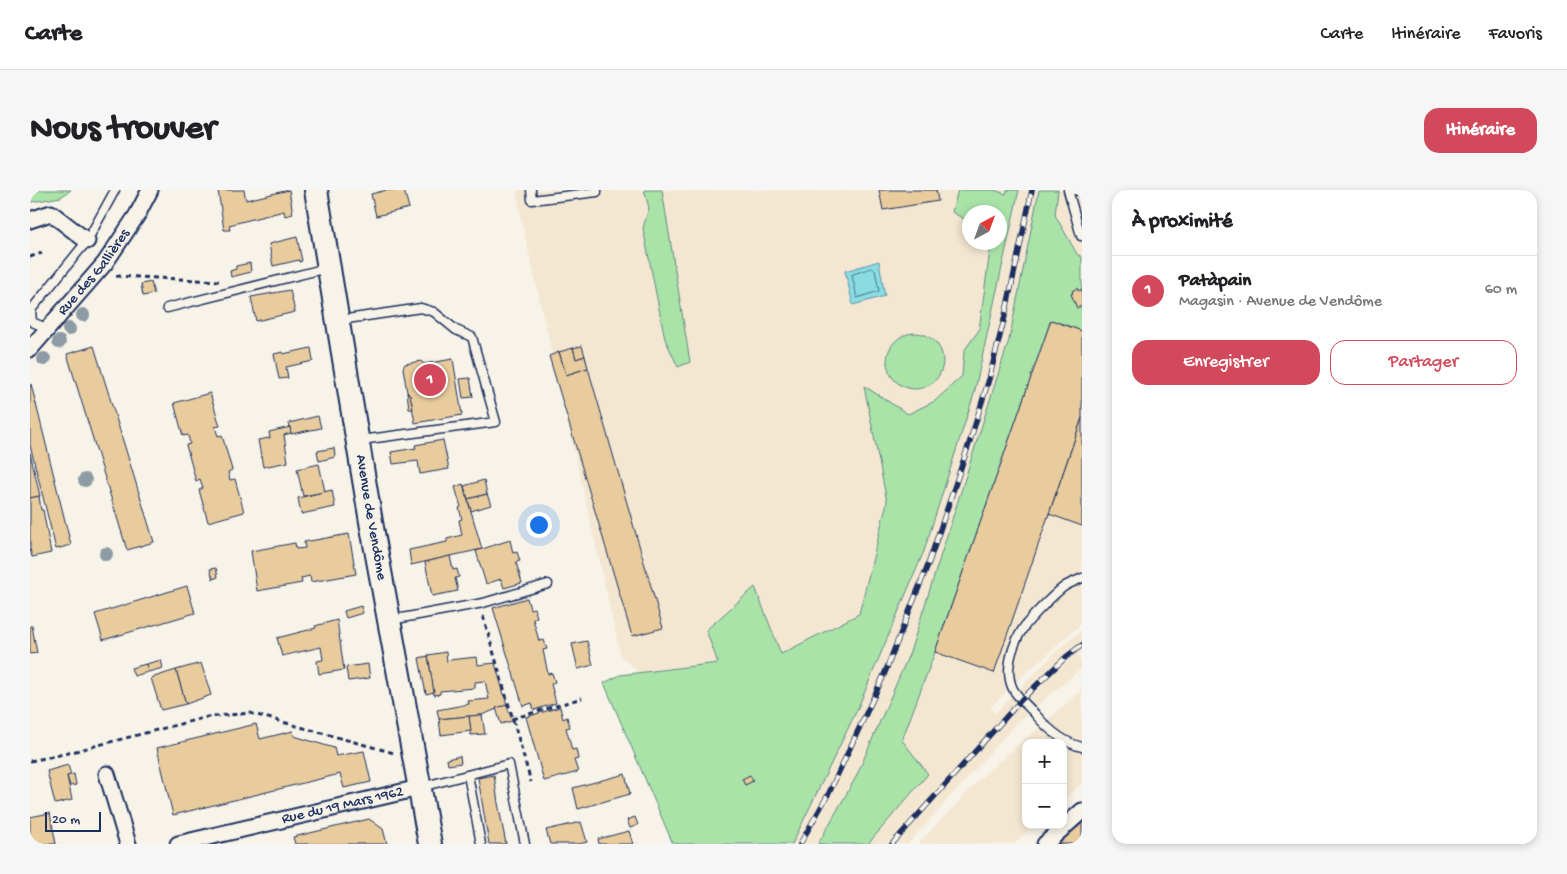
<!DOCTYPE html>
<html lang="fr">
<head>
<meta charset="utf-8">
<style>
	:root { --surface:#fff; --page:#f6f6f6; --text:#202124; --muted:#757577; --line:#e0e0e0; --accent:#d1495b }
	body { margin:0; font-family:"Gochi Hand",sans-serif; background:var(--page); color:var(--text) }
	.controls { position:absolute; right:15px; bottom:15px; display:grid; overflow:hidden; border-radius:10px; box-shadow:0 2px 8px #0003 }
	.controls button { width:45px; height:45px; display:grid; place-items:center; padding:0; border:0; border-bottom:1px solid var(--line); background:var(--surface); color:var(--text); font:25px sans-serif }
	.compass { position:absolute; left:932px; top:15px; width:45px; height:45px; border-radius:50%; background:var(--surface); box-shadow:0 2px 8px #0003; rotate:41deg }
	.scale { position:absolute; left:15px; bottom:12px; width:56px; box-sizing:border-box; padding-left:5px; border:2px solid #1b2f5e; border-top:0; font-size:14px; line-height:18px; white-space:nowrap; color:#1b2f5e; -webkit-text-stroke:4px #f7f3e8; paint-order:stroke }
	.you { position:absolute; left:508px; top:334px; width:18px; height:18px; margin:-12px; border:4px solid #fff; border-radius:50%; background:#1a73e8; box-shadow:0 0 0 8px #1a73e833 }
	.badge { display:grid; place-items:center; width:32px; height:32px; border-radius:50%; background:var(--accent); color:#fff; font-size:16px; font-weight:700 }
	.pin { position:absolute; translate:-50% -50%; border:2px solid #fff; box-shadow:0 1px 5px #0006 }
	.list { margin:0; padding:0; list-style:none }
	h2 { display:flex; justify-content:space-between; align-items:center; height:65px; margin:0; padding:0 20px; font-size:21px }
	h2 small { font-size:16px; font-weight:400; color:var(--muted) }
	.list li { display:grid; grid-template-columns:32px 1fr auto; gap:15px; align-items:center; box-sizing:border-box; height:70px; padding:0 20px; border-top:1px solid var(--line) }
	.list b { display:block; font-size:19px; white-space:nowrap }
	.list p { margin:0; font-size:16px; white-space:nowrap; color:var(--muted) }
	.list em { font-size:16px; font-style:normal; color:var(--muted) }
	.actions { display:flex; gap:10px; padding:15px 20px }
	.actions a { flex:1; padding:11px 0; border:1px solid var(--accent); border-radius:15px; text-align:center; font-size:18px; color:var(--accent) }
	.actions .main { background:var(--accent); color:#fff }
	.map { position:relative; flex:none; width:1052px; height:654px; overflow:hidden; border-radius:15px }
	header { display:flex; align-items:center; gap:30px; box-sizing:border-box; height:70px; padding:0 25px; background:var(--surface); border-bottom:1px solid var(--line) }
	header strong { font-size:24px }
	nav { display:flex; gap:28px; margin-inline-start:auto; font-size:18px }
	.intro { display:flex; align-items:center; justify-content:space-between; box-sizing:border-box; height:120px; padding:0 30px }
	h1 { margin:0; font-size:35px }
	.button { padding:12px 22px; border-radius:15px; background:var(--accent); color:#fff; font-size:18px; font-weight:700 }
	main { display:flex; gap:30px; padding:0 30px }
	aside { flex:1; background:var(--surface); border-radius:15px; box-shadow:0 2px 8px #0003 }
	.map>svg:first-child { display:block }
	.built { fill:#f3e7d2; fill-rule:evenodd }
	.green { fill:#a9e3a8; stroke:#628983 }
	.water { fill:#8adbe2; stroke:#5e96ad }
	.lines { fill:none; stroke-linecap:round; stroke-linejoin:round }
	.shore { stroke:#477493; stroke-width:1 }
	.building { fill:#e9cc9d; stroke:#1b2f5e }
	.lane-casing { stroke:#1b2f5e; stroke-width:11 }
	.street-casing { stroke:#1b2f5e; stroke-width:19 }
	.secondary-casing { stroke:#1b2f5e; stroke-width:26 }
	.path { stroke:#1b2f5e; stroke-width:3; stroke-dasharray:5 4; stroke-linecap:butt }
	.lane { stroke:#f7f3e8; stroke-width:8 }
	.street { stroke:#f7f3e8; stroke-width:15 }
	.secondary { stroke:#f7f3e8; stroke-width:22 }
	.rail-casing { stroke:#1b2f5e; stroke-width:5.5 }
	.rail { stroke:#f7f3e8; stroke-width:4; stroke-dasharray:11; stroke-linecap:butt }
	.tree { fill:#8d9ba4 }
	.labels { text-anchor:middle; dominant-baseline:central; stroke-width:4; stroke-linejoin:round; paint-order:stroke }
	.street-label { font-size:15px; fill:#1b2f5e; stroke:#f7f3e8 }
</style>
</head>
<body>
<header>
<strong>Carte</strong>
<nav><a>Carte</a><a>Itinéraire</a><a>Favoris</a></nav>
</header>
<div class="intro"><h1>Nous trouver</h1><a class="button">Itinéraire</a></div>
<main>
<div class="map">
<svg width="1052" height="654" viewBox="0 0 1052 654">
	<rect width="100%" height="100%" fill="#f7f3e8"/>
	<filter id="ink" filterUnits="userSpaceOnUse"><feTurbulence type="fractalNoise" baseFrequency=".02" numOctaves="2"/><feDisplacementMap in="SourceGraphic" scale="10" xChannelSelector="R" yChannelSelector="G"/><feConvolveMatrix kernelMatrix="1 2 1 2 8 2 1 2 1" color-interpolation-filters="sRGB"/></filter>
	<g filter="url(#ink)">
		<g class="built">
			<path d="M487 0H1052V433L983 495 960 518 965 523 1033 455 1052 440V462L1047 465 1052 472V478L987 533 878 654H754L766 629 591 466 490 24ZM939 22H969V52H939Z"/>
			<path d="M1052 500V594L1033 610V553H996V635H1004L984 654H888L957 582Z"/>
		</g>
		<g class="green">
			<path d="M0 0H41L31 7 2 12 0 11Z"/>
			<path d="M614 0H632L660 172 648 177 635 149 613 38 619 18Z"/>
			<path d="M928 0H964L976 4 977 0H989L944 204 894 361 827 520 762 654H643L574 493 590 485 688 473 676 440 725 397 751 464 829 424 857 312 834 196 878 224 905 211 932 186 934 161 949 140 961 53 969 52V22H939V32L922 22Z"/>
			<path d="M1009 0H1028L1025 25 1047 64 1052 67V141L1021 130 905 462 872 550 898 584 838 654H788L826 587 880 462 979 150Z"/>
			<circle cx="885" cy="171" r="28"/>
		</g>
		<path class="water" d="M849 71 855 106 823 115 815 81Z"/>
		<g class="lines">
			<path class="shore" d="M842 78 845 80 849 101 827 108 822 85Z"/>
		</g>
		<g class="building">
			<path d="M188 0H214L216 10 259 0 263 24 255 26 254 21 199 35 200 40H194Z"/>
			<path d="M357 0H374L379 18 346 26 341 4Z"/>
			<path d="M849 0H906L908 11 853 20Z"/>
			<path d="M267 47 272 71 269 72V70L243 76 239 54Z"/>
			<path d="M220 73 221 82 201 87 200 81 206 79V76Z"/>
			<path d="M121 92 124 104 113 106 111 94Z"/>
			<path d="M1047 98 1048 101 1052 99V116L1047 118 1041 104 1043 103 1042 101Z"/>
			<path d="M260 100 265 122 226 131 221 107Z"/>
			<path d="M1021 130 1052 141V228L964 483 905 462Z"/>
			<path d="M64 156 124 352 97 360 37 164Z"/>
			<path d="M552 156 555 166 546 169 543 158Z"/>
			<path d="M281 158 283 171 256 177 258 188 249 189 244 164 253 162V164Z"/>
			<path d="M543 158 546 169 555 166 558 178 536 185 529 162Z"/>
			<path d="M529 162 536 185 558 178 633 438 602 446 519 166Z"/>
			<path d="M423 169 432 225 385 233 380 205 377 202 373 178 375 174 391 171 394 174Z"/>
			<path d="M440 188 443 207 433 208 430 189Z"/>
			<path d="M1 194 41 355 26 359 0 255V196Z"/>
			<path d="M377 202 380 205 383 219H379Z"/>
			<path d="M180 203 190 236 185 237 188 246 192 245 202 280 198 282 200 290 205 289 214 322 178 332 169 300 173 298 170 289 166 291 156 255 160 254 158 245 153 246 144 213Z"/>
			<path d="M288 226 291 238 261 244 259 233Z"/>
			<path d="M1052 228V336L1019 324Z"/>
			<path d="M260 237 261 243 254 245 258 272 233 277 228 250 240 248 239 242Z"/>
			<path d="M413 250 419 279 390 284 388 271 363 274 361 262 386 258 385 255Z"/>
			<path d="M304 258 305 267 289 271 287 261Z"/>
			<path d="M0 263 10 306 0 308Z"/>
			<path d="M289 274 295 302 273 306 267 279Z"/>
			<path d="M454 290 457 304 438 309 434 296Z"/>
			<path d="M433 294 452 359 381 375 379 360 417 352V349L432 345 429 330 432 329 429 318 431 317 425 297Z"/>
			<path d="M302 300 305 317 271 324 268 308Z"/>
			<path d="M457 304 461 315 441 321 438 309Z"/>
			<path d="M9 306 11 320H13L21 363 2 367 0 359V308Z"/>
			<path d="M319 344 326 384 281 392 280 386 271 388 272 393 227 401 221 361 265 353 266 359 275 358 274 352Z"/>
			<path d="M480 350 483 363 487 362 490 371 486 372 492 393 474 398 471 389 456 394 446 361Z"/>
			<path d="M420 366 423 380 427 379 429 387 425 388 428 401 402 406 395 372Z"/>
			<path d="M186 378 188 387 183 389 180 379Z"/>
			<path d="M157 396 165 423 73 450 65 424Z"/>
			<path d="M497 408 500 419 504 418 507 427 503 429 509 451 514 450 517 459 513 460 518 484 522 483 525 492 521 494 526 513 504 520 502 513 493 516 463 418Z"/>
			<path d="M331 416 333 423 316 428 314 421Z"/>
			<path d="M307 430 314 480 289 484 287 471 293 470 291 457 252 466 247 448 286 438 285 436Z"/>
			<path d="M0 436H2L7 463 0 464Z"/>
			<path d="M557 451 563 475 548 479 542 454Z"/>
			<path d="M416 462 417 472 419 470 447 467 448 475 465 473 477 515 452 525 409 529 407 520 439 514 438 511 459 509 455 491 445 492V498L410 501V504L404 505 398 465Z"/>
			<path d="M398 466 404 502 396 504 389 468Z"/>
			<path d="M131 470 133 478 118 482 116 474Z"/>
			<path d="M171 473 181 505 156 514 146 480Z"/>
			<path d="M116 474 118 482 104 486 101 478Z"/>
			<path d="M338 474 340 488 318 491 316 477Z"/>
			<path d="M146 480 156 514 131 520 121 488Z"/>
			<path d="M477 515 482 531 471 534 466 518Z"/>
			<path d="M530 517 533 529 537 527 540 537 536 538 542 560 546 559 548 569 544 570 548 582 514 591 496 527Z"/>
			<path d="M452 525 455 544 441 545 439 526Z"/>
			<path d="M439 526 441 541 411 545 409 529Z"/>
			<path d="M226 534 230 549 263 541 264 546 304 558 306 566 334 561 341 592 314 598 310 584 143 625 127 558Z"/>
			<path d="M430 566 431 573 418 575 417 569Z"/>
			<path d="M38 575 41 585 37 586 42 610 25 614 17 581Z"/>
			<path d="M44 584 46 595 40 596 37 586Z"/>
			<path d="M595 584 600 604 548 619 543 598Z"/>
			<path d="M464 585 468 613 476 654H459L448 588Z"/>
			<path d="M720 585 723 591 715 595 712 589Z"/>
			<path d="M20 623 26 654H0V627Z"/>
			<path d="M605 627 608 635 600 638 597 630Z"/>
			<path d="M339 629 353 639 357 654H265L263 647Z"/>
			<path d="M551 632 557 652 549 654H520L516 640Z"/>
			<path d="M1052 633V654H1027Z"/>
			<path d="M599 641 603 654H569L568 649Z"/>
		</g>
		<g class="lines">
			<defs>
				<g id="lane">
					<path d="M501 0 502 10 567 2V0"/>
					<path d="M1038 0 1051 46H1052"/>
					<path d="M1043 0 1052 1"/>
					<path d="M137 118 297 78"/>
					<path d="M310 130 391 118 404 122 426 140 442 147 466 232 331 250"/>
					<path d="M19 139 2 132 1 120 57 51 85 0"/>
					<path d="M1052 388C1046 391 1040 393 1035 396 1025 403 998 430 992 440 982 456 974 481 983 499 987 507 999 517 1006 525 1018 539 1034 553 1052 557"/>
					<path d="M361 430 453 413 518 394"/>
					<path d="M438 585 451 654"/>
					<path d="M391 597 479 574 495 654"/>
				</g>
				<g id="street">
					<path d="M0 30 21 23 57 51"/>
					<path id="s1" d="M0 159 75 73 107 25 120 0"/>
					<path d="M77 584 98 654"/>
					<path id="s2" d="M148 654 389 598"/>
					<path d="M1015 654 1052 621"/>
				</g>
				<g id="secondary">
					<path id="s3" d="M286 0 341 332 400 654"/>
				</g>
			</defs>
			<use href="#lane" class="lane-casing"/>
			<use href="#street" class="street-casing"/>
			<use href="#secondary" class="secondary-casing"/>
			<g class="path">
				<path d="M0 67 12 63"/>
				<path d="M86 86 189 91"/>
				<path d="M453 426 501 592"/>
				<path d="M482 529 552 508"/>
				<path d="M0 571 34 564 177 527 220 523 364 563"/>
			</g>
			<use href="#lane" class="lane"/>
			<use href="#street" class="street"/>
			<use href="#secondary" class="secondary"/>
			<defs>
				<g id="rail">
					<path d="M770 654 799 603 854 485 899 372 940 251 959 189 975 126 1002 0"/>
					<path d="M862 654 992 509 1036 467 1052 455"/>
				</g>
			</defs>
			<use href="#rail" class="rail-casing"/>
			<use href="#rail" class="rail"/>
		</g>
		<g class="tree">
			<circle cx="53" cy="125" r="7"/>
			<circle cx="39" cy="139" r="7"/>
			<circle cx="29" cy="152" r="7"/>
			<circle cx="14" cy="169" r="7"/>
			<circle cx="55" cy="290" r="7"/>
			<circle cx="76" cy="364" r="7"/>
		</g>
	</g>
	<g class="labels">
		<g class="street-label">
			<text stroke="none"><textPath href="#s1" startOffset="100">Rue des Gallières</textPath></text>
			<text stroke="none"><textPath href="#s3" startOffset="332">Avenue de Vendôme</textPath></text>
			<text stroke="none"><textPath href="#s2" startOffset="169">Rue du 19 Mars 1962</textPath></text>
		</g>
	</g>
</svg>
<div class="controls">
<button>+</button>
<button>−</button>
</div>
<svg class="compass" viewBox="-18 -18 36 36"><path d="M0-13l5 13h-10z" fill="#e53935"/><path d="M0 13l5-13h-10z" fill="#757577"/></svg>
<div class="scale">20 m</div>
<div class="you"></div>
<div class="pin badge" style="left:400px;top:190px">1</div>
</div>
<aside>
<h2>À proximité<small></small></h2>
<ul class="list">
<li><span class="badge">1</span><div><b>Patàpain</b><p>Magasin · Avenue de Vendôme</p></div><em>60 m</em></li>
</ul>
<div class="actions"><a class="main">Enregistrer</a><a>Partager</a></div>
</aside>
</main>
</body>
</html>
